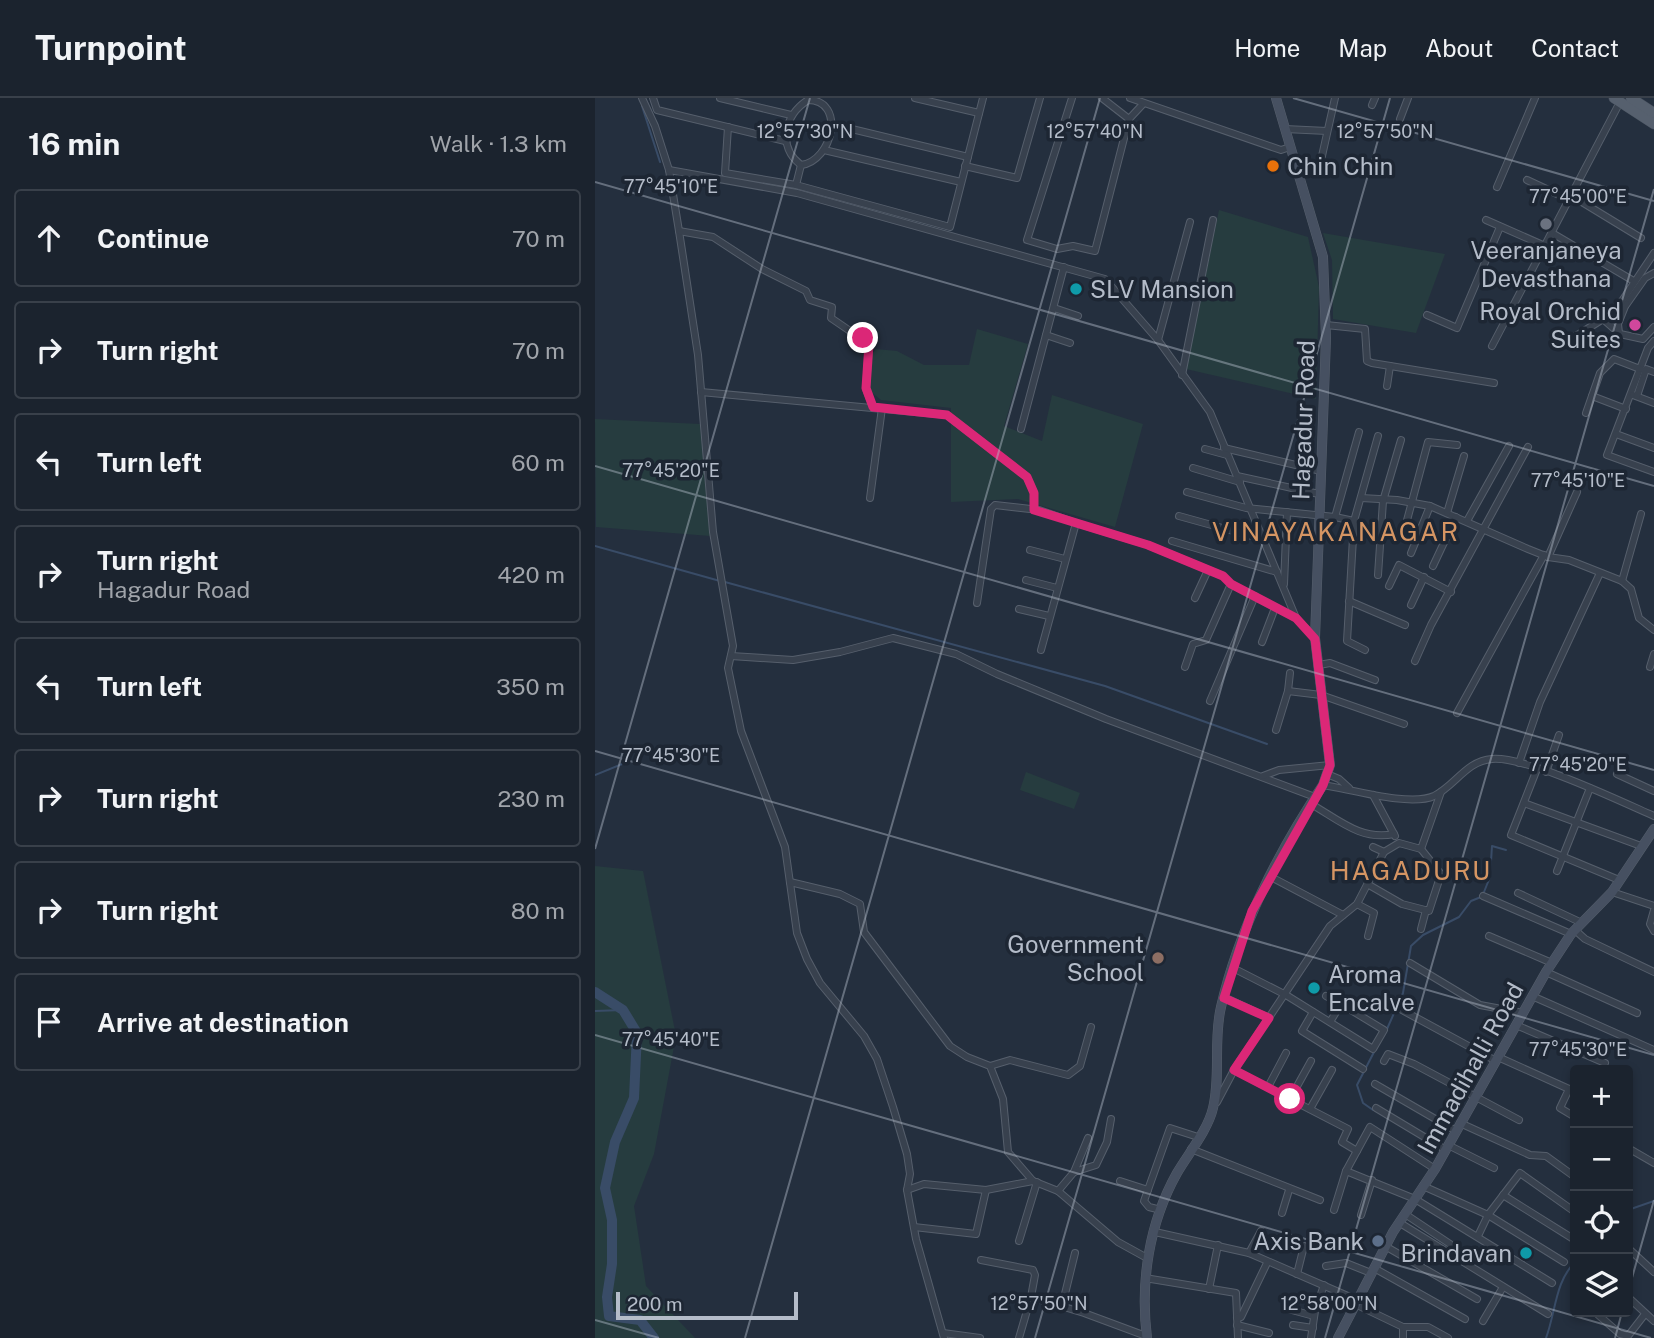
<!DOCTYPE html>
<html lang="en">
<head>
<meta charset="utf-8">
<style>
	:root { --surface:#1b232e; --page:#242b36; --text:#f1f3f6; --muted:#a0a4aa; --line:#39404a }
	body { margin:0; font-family:"Public Sans",sans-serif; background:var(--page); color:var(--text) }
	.controls { position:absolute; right:21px; bottom:21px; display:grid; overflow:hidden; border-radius:7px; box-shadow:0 4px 10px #0003 }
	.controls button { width:63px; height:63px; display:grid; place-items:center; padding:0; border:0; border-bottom:2px solid var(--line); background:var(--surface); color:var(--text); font:35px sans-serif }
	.scale { position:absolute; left:21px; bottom:18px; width:182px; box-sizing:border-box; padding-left:7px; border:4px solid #b4bcc9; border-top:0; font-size:19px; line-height:24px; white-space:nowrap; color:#b4bcc9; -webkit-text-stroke:5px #1d2633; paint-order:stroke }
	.stop { position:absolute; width:21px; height:21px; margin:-16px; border:5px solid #db2777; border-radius:50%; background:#fff }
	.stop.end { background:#db2777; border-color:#fff; box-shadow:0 2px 7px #0008 }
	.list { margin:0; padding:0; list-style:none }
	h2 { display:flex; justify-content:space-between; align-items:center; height:91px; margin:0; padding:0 28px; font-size:30px }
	h2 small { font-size:23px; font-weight:400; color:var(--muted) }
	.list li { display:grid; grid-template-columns:46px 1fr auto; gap:21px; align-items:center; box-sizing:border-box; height:98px; margin:0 14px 14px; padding:0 14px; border:2px solid var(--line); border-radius:7px }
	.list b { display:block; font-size:26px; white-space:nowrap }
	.list p { margin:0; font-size:23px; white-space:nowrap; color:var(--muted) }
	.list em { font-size:23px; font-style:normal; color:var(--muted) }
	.icon { flex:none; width:38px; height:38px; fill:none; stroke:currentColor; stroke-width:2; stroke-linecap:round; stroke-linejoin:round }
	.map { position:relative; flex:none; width:1059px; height:1240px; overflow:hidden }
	header { display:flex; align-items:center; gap:42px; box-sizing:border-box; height:98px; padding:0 35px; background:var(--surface); border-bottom:2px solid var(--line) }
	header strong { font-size:33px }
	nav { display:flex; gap:38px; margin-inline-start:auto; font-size:24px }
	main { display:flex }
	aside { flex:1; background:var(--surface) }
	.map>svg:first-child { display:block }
	.green { fill:#263c3f }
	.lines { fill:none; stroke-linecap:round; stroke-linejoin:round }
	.stream { stroke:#394c67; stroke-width:2 }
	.river { stroke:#394c67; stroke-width:10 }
	.street-casing { stroke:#565f6c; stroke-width:8 }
	.secondary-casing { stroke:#565f6c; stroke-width:10 }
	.primary-casing { stroke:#414a57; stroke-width:11 }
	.street { stroke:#38414e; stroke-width:6 }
	.secondary { stroke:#465061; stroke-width:9 }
	.primary { stroke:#56606e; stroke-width:10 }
	.route { stroke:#db2777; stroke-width:9 }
	.ticks { fill:none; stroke:#b4bcc9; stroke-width:2; stroke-opacity:0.45 }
	.food-dot { fill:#e8710a; stroke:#1d2633; stroke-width:2.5 }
	.worship-dot { fill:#6b7280; stroke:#1d2633; stroke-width:2.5 }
	.culture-dot { fill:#0f9aa8; stroke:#1d2633; stroke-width:2.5 }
	.hotel-dot { fill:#d1479c; stroke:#1d2633; stroke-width:2.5 }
	.education-dot { fill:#8d6e63; stroke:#1d2633; stroke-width:2.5 }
	.service-dot { fill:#5c6f8a; stroke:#1d2633; stroke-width:2.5 }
	.labels { text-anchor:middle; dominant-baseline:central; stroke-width:7; stroke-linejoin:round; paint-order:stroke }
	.poi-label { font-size:24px; fill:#b4bcc9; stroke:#1d2633; text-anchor:end }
	.street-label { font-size:24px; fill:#b4bcc9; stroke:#1d2633 }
	.neighbourhood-label { font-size:26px; letter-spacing:2px; fill:#d59563; stroke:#1d2633 }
	.ticks-label { font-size:18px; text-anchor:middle; fill:#b4bcc9; stroke:#1d2633; stroke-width:7; stroke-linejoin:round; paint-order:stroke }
</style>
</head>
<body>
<header>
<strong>Turnpoint</strong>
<nav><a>Home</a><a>Map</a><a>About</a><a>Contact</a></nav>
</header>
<main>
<aside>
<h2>16 min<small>Walk · 1.3 km</small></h2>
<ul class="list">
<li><svg class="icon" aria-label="ahead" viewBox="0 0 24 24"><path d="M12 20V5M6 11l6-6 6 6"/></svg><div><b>Continue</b></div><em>70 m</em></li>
<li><svg class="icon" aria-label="right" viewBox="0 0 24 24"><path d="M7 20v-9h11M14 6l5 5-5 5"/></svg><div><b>Turn right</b></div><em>70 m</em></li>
<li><svg class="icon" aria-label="left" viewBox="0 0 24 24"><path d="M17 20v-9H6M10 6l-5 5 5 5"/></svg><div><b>Turn left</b></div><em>60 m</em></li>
<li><svg class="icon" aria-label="right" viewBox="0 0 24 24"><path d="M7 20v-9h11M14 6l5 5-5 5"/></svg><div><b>Turn right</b><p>Hagadur Road</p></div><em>420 m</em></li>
<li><svg class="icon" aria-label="left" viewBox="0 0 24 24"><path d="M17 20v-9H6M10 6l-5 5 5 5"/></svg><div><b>Turn left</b></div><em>350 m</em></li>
<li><svg class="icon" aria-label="right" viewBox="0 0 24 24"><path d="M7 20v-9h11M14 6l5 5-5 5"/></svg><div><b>Turn right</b></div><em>230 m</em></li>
<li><svg class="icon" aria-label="right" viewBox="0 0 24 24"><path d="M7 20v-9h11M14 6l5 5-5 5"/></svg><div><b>Turn right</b></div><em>80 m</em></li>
<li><svg class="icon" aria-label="arrive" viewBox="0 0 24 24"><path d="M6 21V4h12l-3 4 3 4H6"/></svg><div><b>Arrive at destination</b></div></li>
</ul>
</aside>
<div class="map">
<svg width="1059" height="1240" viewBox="0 0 1059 1240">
	<rect width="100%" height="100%" fill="#242f3e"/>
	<g class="green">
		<path d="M624 112 713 139 724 189 721 301 591 271Z"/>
		<path d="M728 135 850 156 821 235 738 221 737 162Z"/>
		<path d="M382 231 433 246 409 328 447 343 457 297 548 326 520 429 423 401 356 404V310L286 302 275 293 277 256 281 251 302 253 329 267H374Z"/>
		<path d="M0 321 105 326 115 438 1 429Z"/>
		<path d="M431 674 485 695 479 711 425 692Z"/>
		<path d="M0 768 48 773 81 938 59 1056 39 1108 51 1188 100 1240H0Z"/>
	</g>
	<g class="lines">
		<g class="stream">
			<path d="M47 8 65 64"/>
			<path d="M0 448 125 483"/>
			<path d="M130 484 510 588 672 646"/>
			<path d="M0 677 32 664"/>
			<path d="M889 794 895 779 897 748 911 752"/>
			<path d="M0 913 28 912"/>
			<path d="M792 931 808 895 816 848 828 837 864 819 876 803 886 799"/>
			<path d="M778 1012 768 1005 762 987 779 954"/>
			<path d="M1033 1112 1059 1103"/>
			<path d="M951 1240C961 1213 960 1184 980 1164"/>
		</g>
		<path class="river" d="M0 894 28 912 42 935 39 1000 20 1044 10 1090 17 1122V1166L12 1199 14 1218 45 1222 59 1240"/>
		<defs>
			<g id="street">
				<path d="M47 0 60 28 74 72 84 133 103 257 118 434 138 548 133 570 146 633 190 749 202 835 212 861 225 885 269 938 282 961 298 1009 312 1056 315 1076 312 1092 321 1141 349 1240"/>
				<path d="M58 0 62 12 190 43"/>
				<path d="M125 0 196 17"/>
				<path d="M320 0 384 15"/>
				<path d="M477 0 432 142 462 151 478 148 500 153 534 21 548 6"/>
				<path d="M507 0 534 21"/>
				<path d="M535 0 686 52 695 49"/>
				<path d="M213 2C251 2 238 63 206 67 182 49 189 17 213 2Z"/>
				<path d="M777 7 780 0"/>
				<path d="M805 21 813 0"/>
				<path d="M236 26 373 59"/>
				<path d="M133 29 130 75 201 87"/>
				<path d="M690 31 732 33"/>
				<path d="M229 52 366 84"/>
				<path d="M727 58 740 0"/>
				<path d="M206 67 201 87 355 129 388 0"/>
				<path d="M370 68 422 80 445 0"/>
				<path d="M74 72 202 95 510 181 563 242 615 314 701 520 720 540"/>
				<path d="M932 82 975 102"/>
				<path d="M902 89 940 0"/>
				<path d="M977 98 1046 140"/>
				<path d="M891 122 950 148"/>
				<path d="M84 133 118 139 167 171 211 193 215 202 237 209 236 220 274 246 271 291 278 309"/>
				<path d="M957 135 1037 182"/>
				<path d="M1031 207 1050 180 1059 175"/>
				<path d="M459 210 483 218"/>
				<path d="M832 217 862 230 905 129"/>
				<path d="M1008 221 1025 236 1048 241 1059 229"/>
				<path d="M731 227 770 231 772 263 777 265 899 285"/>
				<path d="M1024 235 1023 226 1031 206"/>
				<path d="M451 237 475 245"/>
				<path d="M563 242 595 124"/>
				<path d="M973 243 1008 221 1027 203 1059 155"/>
				<path d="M1059 243 1053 250 1012 357 1059 374"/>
				<path d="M897 248 1025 4"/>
				<path d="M587 277 618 122"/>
				<path d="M792 288 795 268"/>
				<path d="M106 294 352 317 432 379 439 395V412"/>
				<path d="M1038 297 1059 305"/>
				<path d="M997 298 1031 311"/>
				<path d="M1042 298 1051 271 1059 274"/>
				<path d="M991 315 1005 275 1019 261 1045 271"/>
				<path d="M426 331 469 169"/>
				<path d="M1021 336 1059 350"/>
				<path d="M629 350 726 373"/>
				<path d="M610 351 632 357"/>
				<path d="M598 370 645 384"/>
				<path d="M642 378 724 396"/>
				<path d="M592 394 651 410 740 419 759 423"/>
				<path d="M275 400 287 310"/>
				<path d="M766 400 802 402 835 408 933 451 953 459 974 462 1027 483 1036 491 1044 520 1059 532"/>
				<path d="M852 415 869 358"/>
				<path d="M584 418 667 441"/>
				<path d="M740 419 764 334"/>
				<path d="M872 423 914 348"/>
				<path d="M811 426 833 344 862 347"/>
				<path d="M577 443 682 474"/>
				<path d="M435 452 470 461"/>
				<path d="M816 455 835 408"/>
				<path d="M953 459 982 394"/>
				<path d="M838 468 861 419"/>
				<path d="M783 477 788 403 806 342"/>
				<path d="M431 482 462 490"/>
				<path d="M1027 483 1046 416"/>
				<path d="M689 486 692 414"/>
				<path d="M794 488 804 467 856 494"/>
				<path d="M600 500 613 472"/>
				<path d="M754 503 810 527"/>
				<path d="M382 505 396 411 400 407 444 412 481 425"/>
				<path d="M816 507 829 479"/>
				<path d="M424 511 454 518"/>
				<path d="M667 544 680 510"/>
				<path d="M446 552 481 425 553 447 628 478 636 486"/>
				<path d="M770 552 752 543 759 423 783 338"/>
				<path d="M136 558 198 562 245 554 298 540 361 556 402 576 511 621 720 699"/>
				<path d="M820 563 836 527 933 349"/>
				<path d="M724 567 735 565 780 582"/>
				<path d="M590 569 598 546 611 542 636 486 701 520"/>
				<path d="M1055 569 1059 556"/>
				<path d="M693 593 695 575"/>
				<path d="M615 603 660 498"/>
				<path d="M862 615 949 457"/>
				<path d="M681 632 693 593 726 597 809 626"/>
				<path d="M924 665 945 604 1005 475"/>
				<path d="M942 671 916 737 1024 782"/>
				<path d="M951 674 964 637"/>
				<path d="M732 676 744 681 754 690"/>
				<path d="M1022 676 1059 693"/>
				<path d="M668 678 684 672 735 667"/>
				<path d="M728 687C755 691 815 709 839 698 861 687 871 663 897 661 931 658 1025 703 1059 718"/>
				<path d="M778 697 800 738"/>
				<path d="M929 705 1046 748"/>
				<path d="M716 706C744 722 766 743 799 736"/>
				<path d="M778 749 789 754"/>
				<path d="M962 773 995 690"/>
				<path d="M676 779 748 817"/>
				<path d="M195 784 245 796 265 806 269 834 355 948 372 959 395 968 408 1001 413 1054 438 1083"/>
				<path d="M774 787 807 806 834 813 846 776 826 751"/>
				<path d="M1017 794 1059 808"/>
				<path d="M923 795 987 825"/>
				<path d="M888 798 976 836"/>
				<path d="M762 806 779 815 773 838"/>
				<path d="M1059 812 1055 826 1059 833"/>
				<path d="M826 831 831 812"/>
				<path d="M980 832 990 841 1059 874"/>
				<path d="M894 838 957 865"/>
				<path d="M815 865 885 907 928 915"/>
				<path d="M638 870 691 897 778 951 789 932 746 906 735 924"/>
				<path d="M951 874 1042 915"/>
				<path d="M731 898 746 906"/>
				<path d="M937 898 1059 952"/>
				<path d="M629 899 674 920"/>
				<path d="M807 912 901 963"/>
				<path d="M718 914 707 933 768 971"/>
				<path d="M921 927 1010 965"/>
				<path d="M903 959 974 991 965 1010 980 1019"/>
				<path d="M789 963 793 956 819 966 924 1022"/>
				<path d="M395 968 415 962 473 977 485 968 496 929"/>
				<path d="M639 972 753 1031 747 1044 762 1053"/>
				<path d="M780 986 861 1033"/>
				<path d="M673 989 691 955"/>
				<path d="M695 1001 716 963"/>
				<path d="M622 1004 639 972 735 828 762 806 789 754 804 745 826 751 846 694"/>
				<path d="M781 1010 851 1052"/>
				<path d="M715 1011 737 972"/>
				<path d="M865 1025 935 1057 951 1058 980 1079"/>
				<path d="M853 1047 899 1070"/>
				<path d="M1033 1050 1059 1065"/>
				<path d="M596 1051 725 1102"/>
				<path d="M840 1071 775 1029 751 1073 820 1101 957 1185"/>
				<path d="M479 1074 493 1040"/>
				<path d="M525 1083 553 1092"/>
				<path d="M828 1088 893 1117 969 1164"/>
				<path d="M312 1092 329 1086 391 1092 438 1083 463 1093 523 1144 552 1160"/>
				<path d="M463 1093 479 1074 501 1067 512 1044 516 1021"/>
				<path d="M908 1097 980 1142"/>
				<path d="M566 1112 554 1109 549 1103 575 1030 603 1039"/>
				<path d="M739 1112 751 1073"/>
				<path d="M687 1115 694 1092"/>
				<path d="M810 1116 855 1146"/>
				<path d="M766 1117 777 1082"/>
				<path d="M805 1125 953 1216"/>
				<path d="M319 1129 381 1136 391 1092"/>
				<path d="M560 1134 654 1155 762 1202"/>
				<path d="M883 1138 893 1117 925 1075 980 1114"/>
				<path d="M424 1143 442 1084"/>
				<path d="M790 1148 882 1201"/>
				<path d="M1033 1150 1059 1174"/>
				<path d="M654 1155 666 1133"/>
				<path d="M386 1162 438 1172 440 1177 436 1199"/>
				<path d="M731 1168 751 1165 776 1175"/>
				<path d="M779 1170 870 1221"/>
				<path d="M702 1176 709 1148"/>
				<path d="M550 1180 641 1195 643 1240"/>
				<path d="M614 1191 623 1147"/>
				<path d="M1033 1199 1059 1223"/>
				<path d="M760 1206 808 1229V1240"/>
				<path d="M467 1208 480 1155"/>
				<path d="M693 1211 719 1218"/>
				<path d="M1000 1214 1025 1236 1033 1238 1050 1216"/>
				<path d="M642 1220 646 1219 672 1165"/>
				<path d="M888 1223 908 1189"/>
				<path d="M642 1227 674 1235"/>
				<path d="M698 1227 718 1230"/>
				<path d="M808 1229H833L853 1240"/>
				<path d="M348 1235 385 1240"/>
				<path d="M424 1240 436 1199 489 1215 551 1238"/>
				<path d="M716 1240 720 1213 729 1187"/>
			</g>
			<g id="secondary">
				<path d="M552 1240C545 1184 554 1125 582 1075 593 1056 613 1032 618 1010 626 978 618 942 626 909 643 833 684 752 728 687L735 667 720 540 731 240 728 159 681 0"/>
				<path d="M743 1240 798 1134 840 1071 951 874 976 836 1017 794 1059 731"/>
			</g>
			<g id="primary">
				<path d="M1019 0 1059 26"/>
				<path d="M1036 0 1059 15"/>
			</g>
		</defs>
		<use href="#street" class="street-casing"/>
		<use href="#secondary" class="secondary-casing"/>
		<use href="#primary" class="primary-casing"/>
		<use href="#street" class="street"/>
		<use href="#secondary" class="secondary"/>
		<use href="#primary" class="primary"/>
	</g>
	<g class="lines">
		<path class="route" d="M268 240 274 246 271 290 278 309 352 317 432 379 439 395V412L553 447 628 478 636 486 701 520 720 541 735 667 728 687 657 813 629 900 674 920 639 972 695 1001"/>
	</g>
	<path class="ticks" d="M698 0 1059 103M0 84 1059 388M0 368 1059 672M0 653 1059 957M0 751 215 0M0 937 1056 1240M1033 1194 1059 1102M0 1222 64 1240M150 1240 505 0M440 1240 795 0M730 1240 1059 91M1020 1240 1027 1214"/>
	<circle class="food-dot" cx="678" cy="68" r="7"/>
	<circle class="worship-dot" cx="951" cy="126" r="7"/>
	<g class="culture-dot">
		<circle cx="481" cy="191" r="7"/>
		<circle cx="719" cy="890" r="7"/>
		<circle cx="931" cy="1155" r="7"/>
	</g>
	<circle class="hotel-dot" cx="1040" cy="227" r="7"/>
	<circle class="education-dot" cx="563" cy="860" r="7"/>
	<circle class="service-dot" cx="783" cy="1143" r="7"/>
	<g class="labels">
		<g class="poi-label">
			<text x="692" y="68" text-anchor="start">Chin Chin</text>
			<text x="951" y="152" text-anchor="middle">Veeranjaneya<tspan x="951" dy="28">Devasthana</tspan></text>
			<text x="495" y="191" text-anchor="start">SLV Mansion</text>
			<text x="1026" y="213">Royal Orchid<tspan x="1026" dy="28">Suites</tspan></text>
			<text x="549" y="846">Government<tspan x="549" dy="28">School</tspan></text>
			<text x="733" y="876" text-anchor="start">Aroma<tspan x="733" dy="28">Encalve</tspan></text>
			<text x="769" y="1143">Axis Bank</text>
			<text x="917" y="1155">Brindavan</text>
		</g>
		<g class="street-label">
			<text transform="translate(708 322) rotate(-88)">Hagadur Road</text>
			<text transform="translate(875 970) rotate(-61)">Immadihalli Road</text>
		</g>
		<g class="neighbourhood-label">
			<text x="741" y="433">VINAYAKANAGAR</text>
			<text x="816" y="772">HAGADURU</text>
		</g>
	</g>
	<g class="ticks-label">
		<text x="210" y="40">12°57'30"N</text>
		<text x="500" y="40">12°57'40"N</text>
		<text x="790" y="40">12°57'50"N</text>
		<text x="76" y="95">77°45'10"E</text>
		<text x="983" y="105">77°45'00"E</text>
		<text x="76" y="379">77°45'20"E</text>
		<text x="983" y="389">77°45'10"E</text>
		<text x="76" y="664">77°45'30"E</text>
		<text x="983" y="673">77°45'20"E</text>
		<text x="76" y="948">77°45'40"E</text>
		<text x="983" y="958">77°45'30"E</text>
		<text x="444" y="1212">12°57'50"N</text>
		<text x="734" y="1212">12°58'00"N</text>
	</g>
</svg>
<div class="controls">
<button>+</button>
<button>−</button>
<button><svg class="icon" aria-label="locate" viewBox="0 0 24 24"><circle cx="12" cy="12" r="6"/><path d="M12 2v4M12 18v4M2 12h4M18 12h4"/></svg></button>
<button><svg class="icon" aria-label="layers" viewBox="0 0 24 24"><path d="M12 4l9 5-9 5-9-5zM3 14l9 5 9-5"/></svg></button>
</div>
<div class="scale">200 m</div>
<div class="stop" style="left:695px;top:1001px"></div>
<div class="stop end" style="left:268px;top:240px"></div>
</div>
</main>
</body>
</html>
